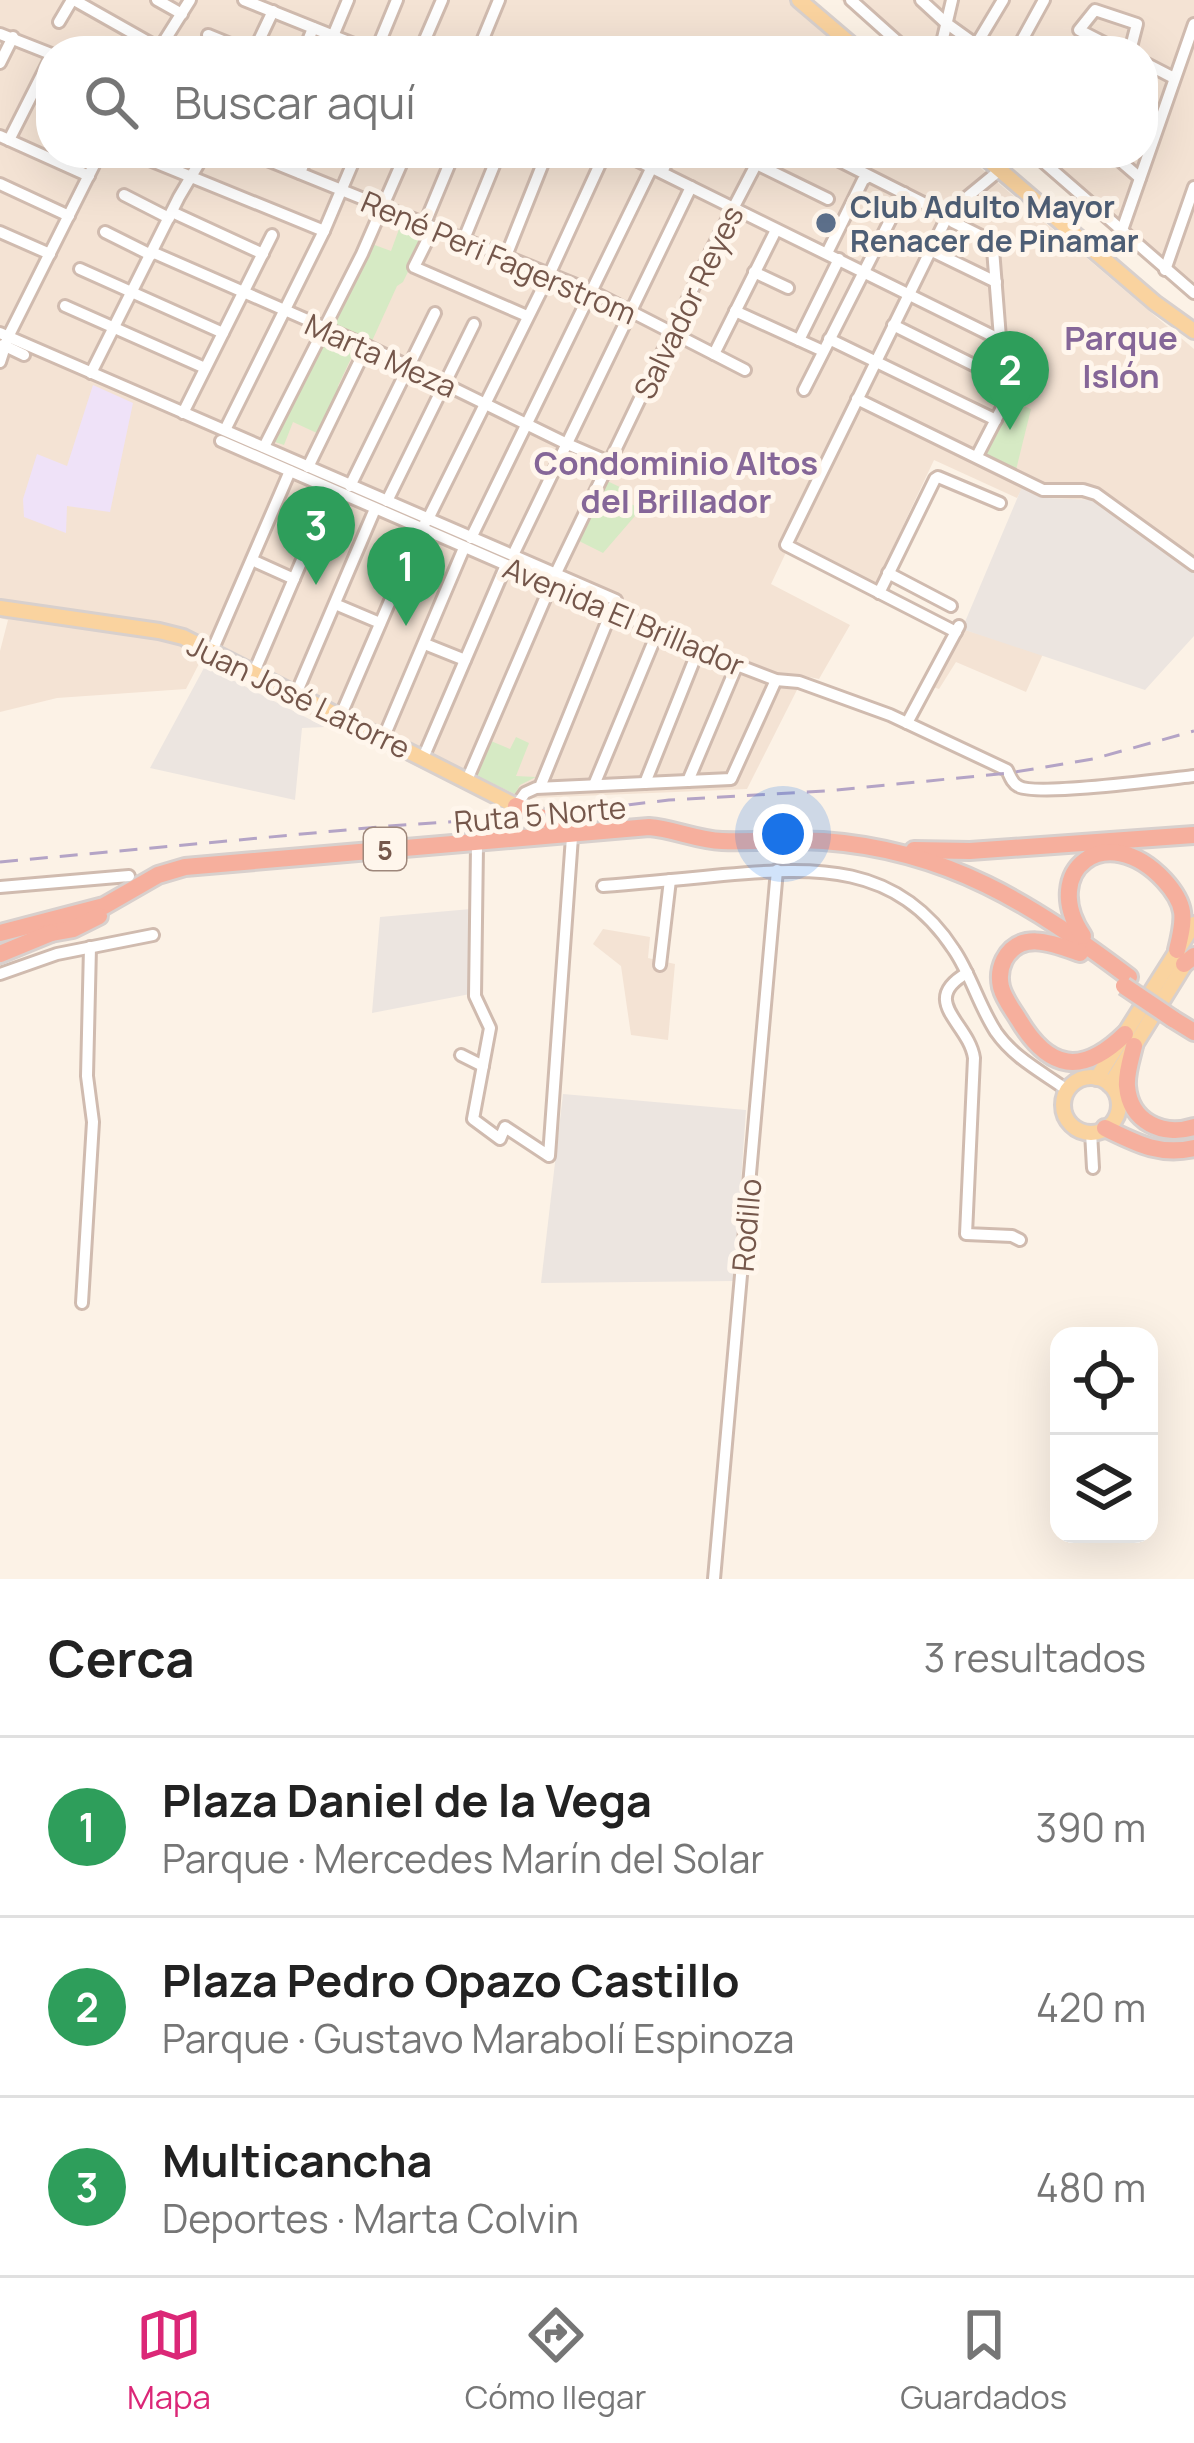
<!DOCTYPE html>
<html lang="es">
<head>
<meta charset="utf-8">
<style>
	:root { --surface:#fff; --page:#f2f2f2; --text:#222; --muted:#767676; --line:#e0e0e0; --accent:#db2777 }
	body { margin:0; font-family:Manrope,sans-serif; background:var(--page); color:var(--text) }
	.controls { position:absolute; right:36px; bottom:36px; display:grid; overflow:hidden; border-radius:24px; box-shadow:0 12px 48px #0002 }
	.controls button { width:108px; height:108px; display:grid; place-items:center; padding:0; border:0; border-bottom:3px solid var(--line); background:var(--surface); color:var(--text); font:60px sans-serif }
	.you { position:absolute; left:783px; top:834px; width:42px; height:42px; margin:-30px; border:9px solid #fff; border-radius:50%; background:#1a73e8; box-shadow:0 0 0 18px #1a73e833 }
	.badge { display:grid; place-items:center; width:78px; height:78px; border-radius:50%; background:var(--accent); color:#fff; font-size:39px; font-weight:700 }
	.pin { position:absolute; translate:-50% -99px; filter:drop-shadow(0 3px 6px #0008) }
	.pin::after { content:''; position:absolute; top:63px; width:42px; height:36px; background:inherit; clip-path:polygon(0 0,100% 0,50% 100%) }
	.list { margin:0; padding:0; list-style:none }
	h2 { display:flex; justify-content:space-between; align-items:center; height:156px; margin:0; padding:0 48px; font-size:51px }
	h2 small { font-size:39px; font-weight:400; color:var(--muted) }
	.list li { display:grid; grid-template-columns:78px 1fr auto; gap:36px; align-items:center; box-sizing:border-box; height:180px; padding:0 48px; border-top:3px solid var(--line) }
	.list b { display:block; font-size:45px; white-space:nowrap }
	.list p { margin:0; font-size:39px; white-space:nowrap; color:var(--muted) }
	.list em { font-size:39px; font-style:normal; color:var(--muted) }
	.icon { flex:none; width:66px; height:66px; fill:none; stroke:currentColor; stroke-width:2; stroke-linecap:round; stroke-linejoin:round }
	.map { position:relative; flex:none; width:1194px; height:1579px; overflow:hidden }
	.search { position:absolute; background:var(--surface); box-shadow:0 12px 48px #0002; left:36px; right:36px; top:36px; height:132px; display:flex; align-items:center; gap:30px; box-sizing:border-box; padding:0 42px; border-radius:48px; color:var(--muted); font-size:45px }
	.sheet { height:696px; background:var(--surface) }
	nav { display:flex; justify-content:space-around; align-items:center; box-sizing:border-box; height:168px; border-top:3px solid var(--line); background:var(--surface); font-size:33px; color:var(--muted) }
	nav a { display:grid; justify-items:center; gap:6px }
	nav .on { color:var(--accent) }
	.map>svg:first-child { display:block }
	.residential { fill:#f4e3d4 }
	.industrial { fill:#ece5e0 }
	.education { fill:#efe2f8 }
	.green { fill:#d6eac4 }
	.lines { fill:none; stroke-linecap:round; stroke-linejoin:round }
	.minor-casing { stroke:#d0bbaf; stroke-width:16 }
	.major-casing { stroke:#d8d0cd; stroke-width:20 }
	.highway-casing { stroke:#d8d0cd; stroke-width:22 }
	.minor { stroke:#fff; stroke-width:10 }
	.major { stroke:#fad39f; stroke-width:14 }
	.highway { stroke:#f6af9d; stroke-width:16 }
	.rail { stroke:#b4a4c6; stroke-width:3; stroke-dasharray:18 12; stroke-linecap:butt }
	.highway-bridge-casing { stroke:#d8d0cd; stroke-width:22; stroke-linecap:butt }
	.highway-bridge { stroke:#f6af9d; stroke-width:16 }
	.service-dot { fill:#5c6f8a; stroke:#fff6ec; stroke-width:4.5 }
	.labels { text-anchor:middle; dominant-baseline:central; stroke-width:10; stroke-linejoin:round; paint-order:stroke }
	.shield { fill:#fff6ec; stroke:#9e877b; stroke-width:3 }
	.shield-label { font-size:27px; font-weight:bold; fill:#75574b }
	.service-label { font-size:30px; font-weight:bold; fill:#4e5e75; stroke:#fff6ec; text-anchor:start }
	.street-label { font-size:30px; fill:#75574b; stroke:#fff6ec }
	.neighbourhood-label { font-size:33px; font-weight:bold; fill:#856698; stroke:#fff6ec }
</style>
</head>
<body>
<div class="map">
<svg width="1194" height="1579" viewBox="0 0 1194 1579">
	<rect width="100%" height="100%" fill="#fcf2e6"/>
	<g class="residential">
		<path d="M0 0H790L845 51H51V153H963L1194 349V573L1095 500 1047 498 1023 487 1017 498 934 460 876 583 791 542 771 584 850 625 819 679 804 676 747 789 486 800 231 676 202 658 186 689 57 698 0 712V651L8 620 0 618Z"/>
		<path d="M841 0H1194V298L1023 153H1143V51H902Z"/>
		<path d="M962 629 1043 654 1026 692 956 662 939 689 933 687Z"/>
		<path d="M603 929 650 937 648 958 675 964 668 1040 631 1035 621 966 593 944Z"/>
	</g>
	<g class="industrial">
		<path d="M1022 487 1047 498 1095 500 1194 573V636L1145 690 962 629Z"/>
		<path d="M205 666 325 727 302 728 295 800 150 768Z"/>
		<path d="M471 909 470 994 372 1013 380 917Z"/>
		<path d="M563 1094 746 1110 734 1281 541 1283Z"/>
	</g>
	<path class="education" d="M93 385 133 403 110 512 67 506 66 533 24 517 23 499 37 454 67 466Z"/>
	<g class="green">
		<path d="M402 221 428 231 403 282 397 286 372 341 330 325 372 244 391 251Z"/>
		<path d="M324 334 353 346 355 350 338 386 341 389 319 434 293 422 284 445 272 441Z"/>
		<path d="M1010 400 1031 409 1016 470 986 454 984 450Z"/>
		<path d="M605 480 622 488 619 498 641 509 603 553 577 540Z"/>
		<path d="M516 737 529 743 516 776 536 777 520 785 515 794 475 775 491 741 510 749Z"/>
	</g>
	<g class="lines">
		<defs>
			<g id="minor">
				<path d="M74 0 159 48"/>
				<path d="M157 0 182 14"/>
				<path d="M244 0 371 51"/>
				<path d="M851 0 908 51"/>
				<path d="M921 0 946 23 985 51"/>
				<path d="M59 22 72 0"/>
				<path d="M0 34 51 54"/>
				<path d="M208 35 247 51"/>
				<path d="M333 36 348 0"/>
				<path d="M976 45 1003 0"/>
				<path d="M158 51 190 0"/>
				<path d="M254 51 273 11"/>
				<path d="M304 51 313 28"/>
				<path d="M376 51 397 0"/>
				<path d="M420 51 442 0"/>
				<path d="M478 51 499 0"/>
				<path d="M940 51 952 0"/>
				<path d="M1016 51 1044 0"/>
				<path d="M1120 51 1079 30 1095 10 1137 24 1130 51"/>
				<path d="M1143 62 1174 78"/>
				<path d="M0 63 13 37"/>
				<path d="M0 136 89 176"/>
				<path d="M9 140 51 57"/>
				<path d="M250 153 591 291 745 370"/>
				<path d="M622 153 1013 346 1022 359 1021 371 977 456"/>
				<path d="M734 153 828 199"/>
				<path d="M824 153 935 209 953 222 989 240 993 249 1000 338"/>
				<path d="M1033 153 1194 293"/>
				<path d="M1111 153 1140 178"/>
				<path d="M140 156 324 231"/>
				<path d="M662 172 671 153"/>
				<path d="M300 173 308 153"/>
				<path d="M0 184 69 216"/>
				<path d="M124 195 169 218"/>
				<path d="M172 212 263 254"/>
				<path d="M425 223 454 153"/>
				<path d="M434 227 414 267 527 316"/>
				<path d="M1122 230 1194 24"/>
				<path d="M0 232 50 254"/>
				<path d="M105 232 151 255"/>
				<path d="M464 239 499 153"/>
				<path d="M930 250 996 282"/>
				<path d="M152 252 367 346 565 443 609 462"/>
				<path d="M827 253 863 180 868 177"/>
				<path d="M506 256 547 153"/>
				<path d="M80 269 223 333"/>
				<path d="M1165 270 1194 187"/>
				<path d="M754 272 788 288"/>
				<path d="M65 306 205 368"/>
				<path d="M735 311 823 351"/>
				<path d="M893 325 1014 385"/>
				<path d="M0 333 616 600 540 787"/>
				<path d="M829 339 996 420"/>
				<path d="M799 340 839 259"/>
				<path d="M3 345 24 355"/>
				<path d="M714 354 776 230"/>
				<path d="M0 362 8 337 100 153"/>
				<path d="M91 373 179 197 205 153"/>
				<path d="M804 390 904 193"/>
				<path d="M857 399 1043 490H1083L1096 494 1194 565"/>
				<path d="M183 413 272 235"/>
				<path d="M225 430 324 231 357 153"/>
				<path d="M221 441 737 665 776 680 799 682 890 715 1007 770C1010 776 1012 783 1018 786 1034 797 1167 779 1194 776"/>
				<path d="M264 447 362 254 406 153"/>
				<path d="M308 467 367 346"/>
				<path d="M350 486 435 313"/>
				<path d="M387 501 474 324"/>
				<path d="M471 538 652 167"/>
				<path d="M513 555 691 187"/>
				<path d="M252 560 294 579"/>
				<path d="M888 573 951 606"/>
				<path d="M879 593 935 479 938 477 1000 503"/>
				<path d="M335 604 380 623"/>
				<path d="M956 632 786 545 947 217 955 207 1000 170"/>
				<path d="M425 644 465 660"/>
				<path d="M212 651 290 471"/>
				<path d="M254 672 332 490"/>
				<path d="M296 694 375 509"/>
				<path d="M340 717 421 529 428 519 550 273 605 153"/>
				<path d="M907 723 959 626"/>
				<path d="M383 739 464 548"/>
				<path d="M423 758 506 565"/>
				<path d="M467 780 556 573 712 249 762 153"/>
				<path d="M688 781 737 665"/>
				<path d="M645 783 699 648"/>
				<path d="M594 785 658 631"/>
				<path d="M516 806 525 793 536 788 731 779 776 680"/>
				<path d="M477 846 475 996 490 1028 473 1119 500 1139 505 1127 549 1156 572 837"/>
				<path d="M603 886C643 883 683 879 723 875 814 867 897 862 954 950 971 975 979 1006 996 1032 1014 1058 1042 1072 1067 1090"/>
				<path d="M0 887 129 876"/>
				<path d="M660 965 670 880"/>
				<path d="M967 973C918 1001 969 1023 974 1058L966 1234 1012 1236 1020 1240"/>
				<path d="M0 974 57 954 153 935"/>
				<path d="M461 1055 483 1066"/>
				<path d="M1091 1132 1093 1168"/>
				<path d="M82 1303 93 1122 87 1076 90 947"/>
				<path d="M714 1579 777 870"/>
			</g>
			<g id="major">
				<path d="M799 0 859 51"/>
				<path d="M980 153 1155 303 1194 331"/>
				<path d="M0 608 159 631 183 637 516 806"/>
				<circle cx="1091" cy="1105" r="28"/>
				<path d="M1097 1078 1194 924"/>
				<path d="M1110 1085 1188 959"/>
			</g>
			<g id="highway">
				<path d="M516 806 569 830"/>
				<path d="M914 850 970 851 1194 835"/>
				<path d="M0 933 104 906 158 875 185 867 649 827C674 829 697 840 722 841 755 842 789 839 823 841 948 850 1032 904 1129 977"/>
				<path d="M45 934 73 929 99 916"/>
				<path d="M1083 936C1039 871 1106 818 1164 880 1187 905 1185 918 1177 950"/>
				<path d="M1080 953C1055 944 1020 929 1004 960 1000 968 999 978 1001 987 1004 999 1013 1010 1019 1020 1049 1070 1082 1076 1125 1034"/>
				<path d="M0 954 51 933"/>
				<path d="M1184 964 1194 956"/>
				<path d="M1173 1019 1194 1032"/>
				<path d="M1134 1046C1131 1059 1126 1073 1127 1086 1130 1122 1163 1137 1194 1127"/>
				<path d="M1105 1128C1136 1143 1159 1156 1194 1148"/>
			</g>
		</defs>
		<use href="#minor" class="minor-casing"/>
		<use href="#major" class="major-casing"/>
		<use href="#highway" class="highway-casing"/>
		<use href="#minor" class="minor"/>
		<use href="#major" class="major"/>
		<use href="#highway" class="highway"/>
		<path class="rail" d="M0 862 389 826 536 816 669 800 826 791 1009 773 1093 759 1194 731"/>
		<defs>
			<path id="highway-bridge" d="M1124 986 1173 1019"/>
		</defs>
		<use href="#highway-bridge" class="highway-bridge-casing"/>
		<use href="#highway-bridge" class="highway-bridge"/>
	</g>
	<circle class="service-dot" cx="826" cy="223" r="12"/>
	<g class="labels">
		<rect class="shield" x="364" y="828" width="42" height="42" rx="9"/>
		<g class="shield-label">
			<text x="385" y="849">5</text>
		</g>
		<g class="service-label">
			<text x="850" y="206">Club Adulto Mayor<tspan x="850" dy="34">Renacer de Pinamar</tspan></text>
		</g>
		<g class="street-label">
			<text transform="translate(499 257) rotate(23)">René Peri Fagerstrom</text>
			<text transform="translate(688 302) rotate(-64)">Salvador Reyes</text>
			<text transform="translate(381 355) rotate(24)">Marta Meza</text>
			<text transform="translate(624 616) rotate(23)">Avenida El Brillador</text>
			<text transform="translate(299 696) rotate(26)">Juan José Latorre</text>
			<text transform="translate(540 814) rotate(-5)">Ruta 5 Norte</text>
			<text transform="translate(746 1225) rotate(-85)">Rodillo</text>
		</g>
		<g class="neighbourhood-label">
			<text x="1121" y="337">Parque<tspan x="1121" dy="38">Islón</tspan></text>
			<text x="676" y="462">Condominio Altos<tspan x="676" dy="38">del Brillador</tspan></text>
		</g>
	</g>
</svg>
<div class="controls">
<button><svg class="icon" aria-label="locate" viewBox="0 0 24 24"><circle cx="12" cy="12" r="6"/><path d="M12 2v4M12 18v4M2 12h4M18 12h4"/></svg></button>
<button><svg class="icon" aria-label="layers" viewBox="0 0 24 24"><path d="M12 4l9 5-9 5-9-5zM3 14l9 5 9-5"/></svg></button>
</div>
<div class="you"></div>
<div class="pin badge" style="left:406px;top:626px;background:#2e9e5b">1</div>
<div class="pin badge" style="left:1010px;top:430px;background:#2e9e5b">2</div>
<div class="pin badge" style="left:316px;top:585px;background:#2e9e5b">3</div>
<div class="search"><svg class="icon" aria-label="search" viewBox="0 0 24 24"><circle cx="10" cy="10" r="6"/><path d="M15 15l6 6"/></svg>Buscar aquí</div>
</div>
<section class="sheet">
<h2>Cerca<small>3 resultados</small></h2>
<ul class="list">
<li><span class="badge" style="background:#2e9e5b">1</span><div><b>Plaza Daniel de la Vega</b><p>Parque · Mercedes Marín del Solar</p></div><em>390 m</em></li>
<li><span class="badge" style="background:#2e9e5b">2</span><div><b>Plaza Pedro Opazo Castillo</b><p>Parque · Gustavo Marabolí Espinoza</p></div><em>420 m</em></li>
<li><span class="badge" style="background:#2e9e5b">3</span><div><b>Multicancha</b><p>Deportes · Marta Colvin</p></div><em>480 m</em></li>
</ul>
</section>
<nav>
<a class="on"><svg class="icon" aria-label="map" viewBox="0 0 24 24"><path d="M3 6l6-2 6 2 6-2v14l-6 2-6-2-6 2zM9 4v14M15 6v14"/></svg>Mapa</a>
<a><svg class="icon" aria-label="directions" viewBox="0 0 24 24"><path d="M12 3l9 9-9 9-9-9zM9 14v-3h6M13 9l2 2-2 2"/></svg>Cómo llegar</a>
<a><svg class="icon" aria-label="saved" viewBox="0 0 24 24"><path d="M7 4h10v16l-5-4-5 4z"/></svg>Guardados</a>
</nav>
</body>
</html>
